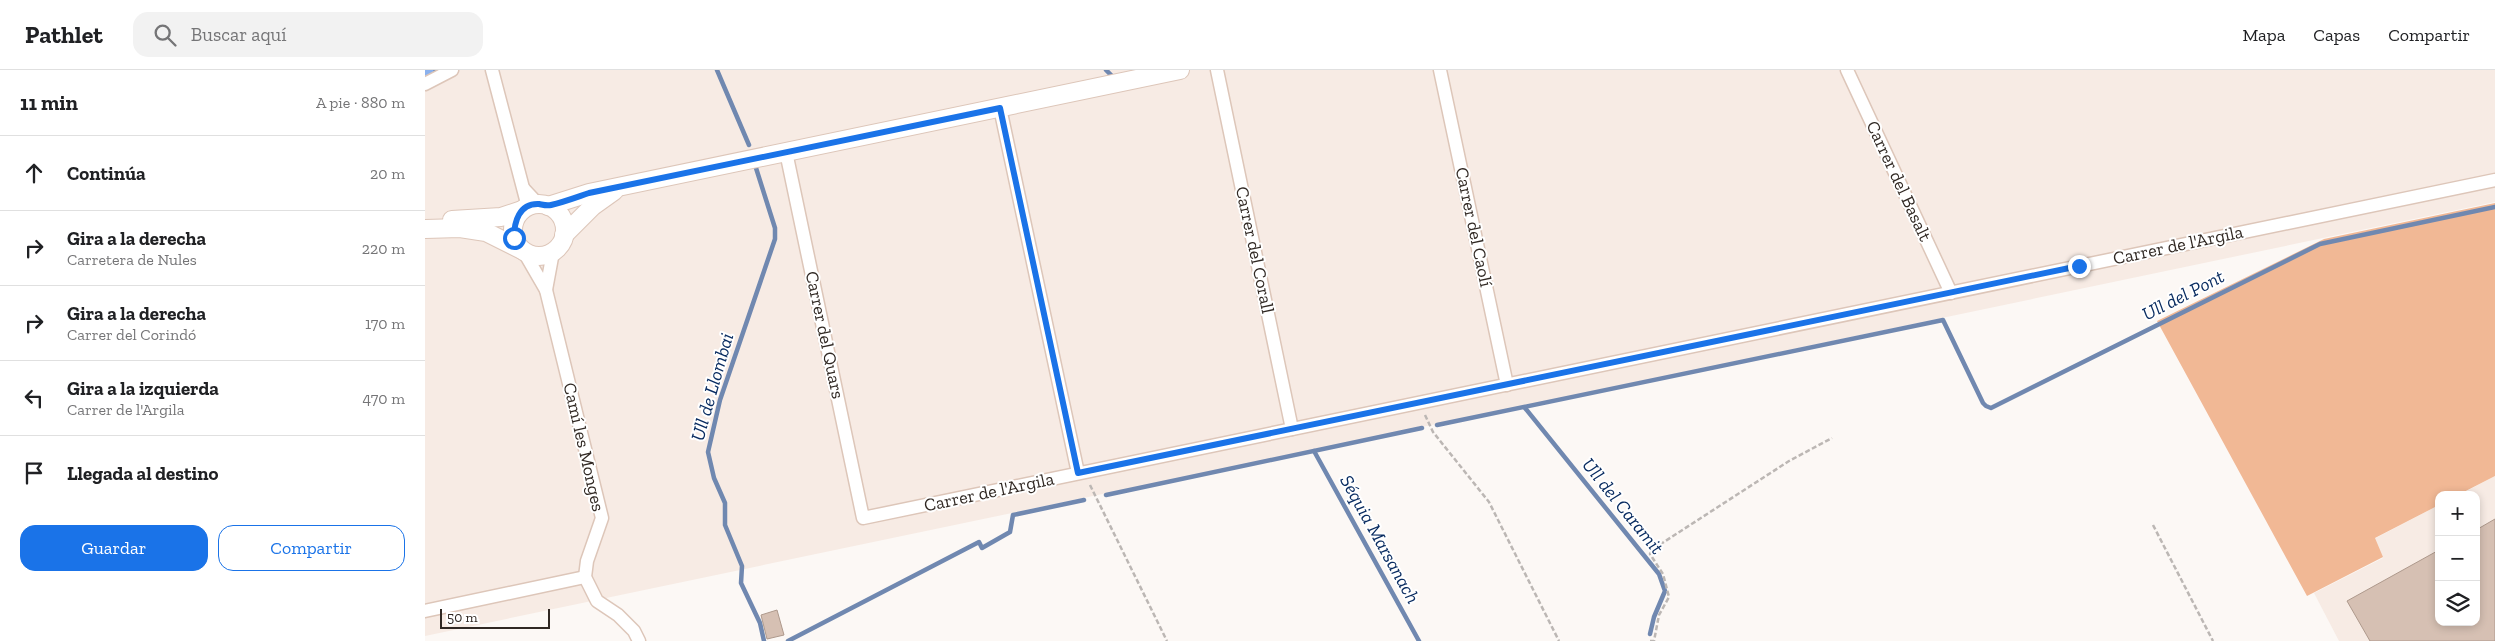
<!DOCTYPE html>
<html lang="es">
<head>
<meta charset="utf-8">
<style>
	:root { --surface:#fff; --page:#f2f2f2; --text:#202124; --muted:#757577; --line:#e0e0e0; --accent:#1a73e8 }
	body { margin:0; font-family:"Zilla Slab",serif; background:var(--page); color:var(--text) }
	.controls { position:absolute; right:15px; bottom:15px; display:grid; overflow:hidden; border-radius:10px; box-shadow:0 2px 8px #0003 }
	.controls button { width:45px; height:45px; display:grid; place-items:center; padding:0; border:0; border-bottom:1px solid var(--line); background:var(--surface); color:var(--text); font:25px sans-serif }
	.scale { position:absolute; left:15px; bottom:12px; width:110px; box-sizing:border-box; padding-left:5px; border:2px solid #302823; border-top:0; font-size:14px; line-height:18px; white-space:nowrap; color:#302823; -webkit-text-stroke:4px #fff; paint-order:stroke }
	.stop { position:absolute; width:15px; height:15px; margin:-11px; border:4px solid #1a73e8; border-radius:50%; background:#fff }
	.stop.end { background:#1a73e8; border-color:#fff; box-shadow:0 1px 5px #0008 }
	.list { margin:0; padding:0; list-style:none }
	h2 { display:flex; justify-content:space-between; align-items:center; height:65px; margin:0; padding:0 20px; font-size:21px }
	h2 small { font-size:16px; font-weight:400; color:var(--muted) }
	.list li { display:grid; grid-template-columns:32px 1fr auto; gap:15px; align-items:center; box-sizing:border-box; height:75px; padding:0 20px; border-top:1px solid var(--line) }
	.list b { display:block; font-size:19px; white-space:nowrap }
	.list p { margin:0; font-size:16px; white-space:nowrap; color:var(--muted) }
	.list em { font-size:16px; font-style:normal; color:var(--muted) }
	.actions { display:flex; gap:10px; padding:15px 20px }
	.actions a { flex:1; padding:11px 0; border:1px solid var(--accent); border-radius:15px; text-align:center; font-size:18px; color:var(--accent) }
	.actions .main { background:var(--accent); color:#fff }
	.icon { flex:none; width:28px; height:28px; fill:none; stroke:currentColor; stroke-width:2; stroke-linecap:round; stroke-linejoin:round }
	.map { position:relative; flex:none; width:2070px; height:571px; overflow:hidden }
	header { display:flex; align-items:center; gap:30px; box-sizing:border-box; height:70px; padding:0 25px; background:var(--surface); border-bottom:1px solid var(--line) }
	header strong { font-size:24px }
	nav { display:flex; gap:28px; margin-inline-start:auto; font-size:18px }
	.search { width:350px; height:45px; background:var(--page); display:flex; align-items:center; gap:12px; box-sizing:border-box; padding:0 18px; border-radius:15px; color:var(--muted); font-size:19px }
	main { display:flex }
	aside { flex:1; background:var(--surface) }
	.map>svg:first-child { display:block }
	.built { fill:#f7ebe4 }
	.green { fill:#f1b895 }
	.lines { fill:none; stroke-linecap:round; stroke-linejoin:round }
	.stream { stroke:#7088b0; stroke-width:4.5 }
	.canal { stroke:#8bb1ed; stroke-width:15 }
	.building { fill:#d6c0b3; stroke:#ae998c }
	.street-casing { stroke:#ddc6b9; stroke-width:15 }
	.secondary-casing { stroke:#ddc6b9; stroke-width:20 }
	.path { stroke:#bcb7b4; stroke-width:2.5; stroke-dasharray:5 2.5; stroke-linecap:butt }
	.street { stroke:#fff; stroke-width:12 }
	.secondary { stroke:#fff; stroke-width:18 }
	.route { stroke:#1a73e8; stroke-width:6 }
	.labels { text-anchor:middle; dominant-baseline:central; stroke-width:4; stroke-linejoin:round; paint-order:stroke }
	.street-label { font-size:18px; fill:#302823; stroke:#fff }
	.water-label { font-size:19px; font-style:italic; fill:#092c61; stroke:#fff }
</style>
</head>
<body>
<header>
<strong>Pathlet</strong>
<div class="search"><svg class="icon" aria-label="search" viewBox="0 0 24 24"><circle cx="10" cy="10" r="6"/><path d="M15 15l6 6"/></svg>Buscar aquí</div>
<nav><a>Mapa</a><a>Capas</a><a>Compartir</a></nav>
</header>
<main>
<aside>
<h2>11 min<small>A pie · 880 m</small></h2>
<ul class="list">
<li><svg class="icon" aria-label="ahead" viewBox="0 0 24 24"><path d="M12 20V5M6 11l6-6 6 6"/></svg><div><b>Continúa</b></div><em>20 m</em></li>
<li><svg class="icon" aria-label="right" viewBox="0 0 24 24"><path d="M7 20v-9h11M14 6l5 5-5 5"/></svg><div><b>Gira a la derecha</b><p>Carretera de Nules</p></div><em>220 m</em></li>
<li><svg class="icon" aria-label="right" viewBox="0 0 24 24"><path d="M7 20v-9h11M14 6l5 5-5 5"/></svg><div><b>Gira a la derecha</b><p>Carrer del Corindó</p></div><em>170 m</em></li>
<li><svg class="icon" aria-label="left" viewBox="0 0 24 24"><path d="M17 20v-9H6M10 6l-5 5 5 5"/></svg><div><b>Gira a la izquierda</b><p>Carrer de l'Argila</p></div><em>470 m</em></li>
<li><svg class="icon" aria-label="arrive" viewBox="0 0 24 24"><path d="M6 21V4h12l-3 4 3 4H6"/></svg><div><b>Llegada al destino</b></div></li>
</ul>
<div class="actions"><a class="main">Guardar</a><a>Compartir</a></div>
</aside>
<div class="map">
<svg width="2070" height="571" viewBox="0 0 2070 571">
	<rect width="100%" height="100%" fill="#fcf8f5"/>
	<g class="built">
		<path d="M0 0H2070V132L0 566Z"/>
		<path d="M2070 406V571H1914L1889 523 1958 488 1949 469 2014 435V552H2051V425H2034Z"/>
	</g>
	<path class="green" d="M2070 133V406L2033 425H2014V435L1950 468 1958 487 1882 526 1732 251 1899 169Z"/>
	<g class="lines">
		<g class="stream">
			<path d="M292 0 324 75"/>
			<path d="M681 0 688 7"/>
			<path d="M0 4 9 0"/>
			<path d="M331 98 350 158V169L295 330 283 382 289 408 300 433V455L317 496 316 513 335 553 339 571"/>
			<path d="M1100 338 1234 504 1240 521 1229 547 1225 564"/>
			<path d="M1012 355 1518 250 1558 333 1561 336 1566 338 1895 174 2070 137"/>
			<path d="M889 381 994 571"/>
			<path d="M681 425 997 358"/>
			<path d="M363 571 554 472 557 478 585 462 588 445 659 430"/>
		</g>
		<path class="canal" d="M0 1 1 0"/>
	</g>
	<g class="building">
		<path d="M2070 449V571H1945L1922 531 2014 480V552H2051V460Z"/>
		<path d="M352 540 359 565 342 569 336 545Z"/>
	</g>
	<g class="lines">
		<defs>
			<g id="street">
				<path d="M67 0 103 137"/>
				<path d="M792 0 867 359"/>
				<path d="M1015 0 1082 315"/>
				<path d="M1422 0 1526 223"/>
				<path d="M0 14 27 0"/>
				<path d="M575 38 653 403"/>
				<path d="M361 82 438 448 2070 110"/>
				<path d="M99 119 113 134"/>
				<path d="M99 182 121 220 177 448 162 491 160 507 172 531 193 545 209 561 214 571"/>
				<path d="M121 220 128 182"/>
				<path d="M0 541 160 507"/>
			</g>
			<g id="secondary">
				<circle cx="114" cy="160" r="26"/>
				<path d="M123 136 164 123 755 0"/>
				<path d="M27 150 76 147 97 140"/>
				<path d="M0 159 35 158 61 162 97 180"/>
				<path d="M139 165 168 136 189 121"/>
			</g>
		</defs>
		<use href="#street" class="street-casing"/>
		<use href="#secondary" class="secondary-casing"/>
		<g class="path">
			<path d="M1000 345 1008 362 1064 432 1134 571"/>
			<path d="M665 415 742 571"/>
			<path d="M1728 455 1788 571"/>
			<path d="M1225 571H1229L1234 545 1244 527 1238 504 1225 484 1228 479 1364 391 1407 368"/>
		</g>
		<use href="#street" class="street"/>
		<use href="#secondary" class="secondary"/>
	</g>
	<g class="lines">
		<path class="route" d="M89 168C89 152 94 133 114 134 119 135 122 136 126 135 139 132 152 127 164 123L575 38 653 403 1654 196"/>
	</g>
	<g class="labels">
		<g class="street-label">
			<text transform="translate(1474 111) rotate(65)">Carrer del Basalt</text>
			<text transform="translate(1049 157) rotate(78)">Carrer del Caolí</text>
			<text transform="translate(1753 175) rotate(-12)">Carrer de l'Argila</text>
			<text transform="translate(830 180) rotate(78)">Carrer del Corall</text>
			<text transform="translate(400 265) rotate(78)">Carrer del Quars</text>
			<text transform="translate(159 377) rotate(77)">Camí les Monges</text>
			<text transform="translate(564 422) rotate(-12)">Carrer de l'Argila</text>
		</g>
		<g class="water-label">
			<text transform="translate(1758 225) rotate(-27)">Ull del Pont</text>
			<text transform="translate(287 317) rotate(-74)">Ull de Llombai</text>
			<text transform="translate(1198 436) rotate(51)">Ull del Caramit</text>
			<text transform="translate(955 469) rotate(61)">Séquia Marsanach</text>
		</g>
	</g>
</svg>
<div class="controls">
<button>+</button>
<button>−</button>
<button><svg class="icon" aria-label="layers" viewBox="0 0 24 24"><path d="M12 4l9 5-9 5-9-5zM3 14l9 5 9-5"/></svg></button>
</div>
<div class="scale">50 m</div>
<div class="stop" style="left:89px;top:168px"></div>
<div class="stop end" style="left:1654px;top:196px"></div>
</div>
</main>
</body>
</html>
